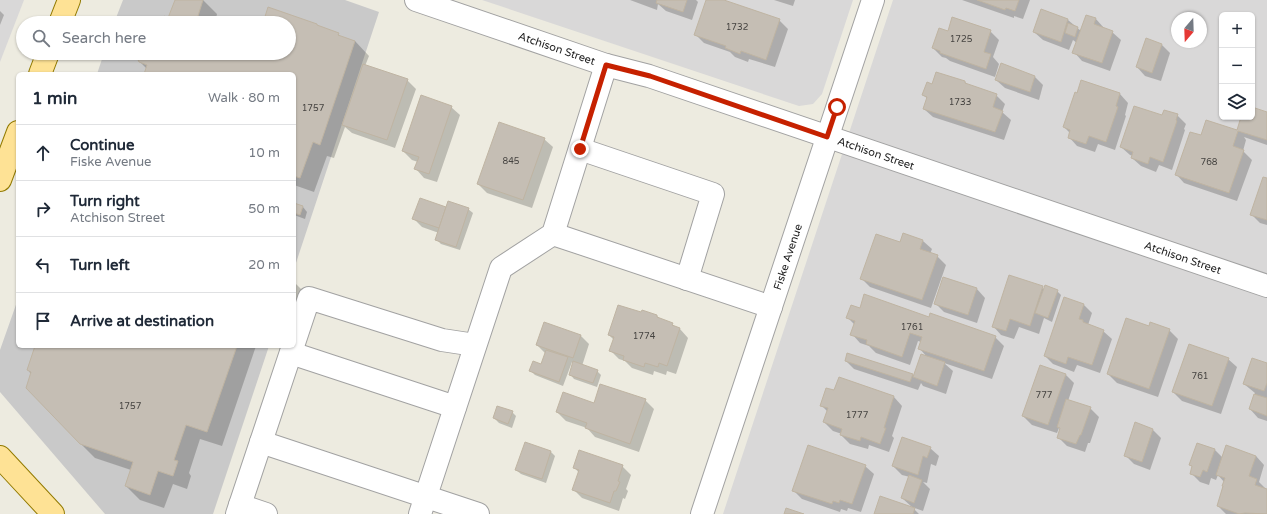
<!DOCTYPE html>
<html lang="en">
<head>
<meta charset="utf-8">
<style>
	:root { --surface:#fff; --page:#f2f2f3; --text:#1f2937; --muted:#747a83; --line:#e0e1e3 }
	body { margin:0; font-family:"Varela Round",sans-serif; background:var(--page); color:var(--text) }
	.controls { position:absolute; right:12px; top:12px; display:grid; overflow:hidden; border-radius:6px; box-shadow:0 1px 3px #0004 }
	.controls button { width:36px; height:36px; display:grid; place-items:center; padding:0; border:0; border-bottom:1px solid var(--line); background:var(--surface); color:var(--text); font:20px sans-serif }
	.compass { position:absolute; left:1171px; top:12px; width:36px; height:36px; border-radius:50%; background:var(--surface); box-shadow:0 1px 3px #0004; rotate:199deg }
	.stop { position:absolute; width:12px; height:12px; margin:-9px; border:3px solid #c62100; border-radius:50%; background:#fff }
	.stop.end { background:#c62100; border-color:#fff; box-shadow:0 1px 4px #0008 }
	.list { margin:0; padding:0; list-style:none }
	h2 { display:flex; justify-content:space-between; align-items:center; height:52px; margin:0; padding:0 16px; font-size:17px }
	h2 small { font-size:13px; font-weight:400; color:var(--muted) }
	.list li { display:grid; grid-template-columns:26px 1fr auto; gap:12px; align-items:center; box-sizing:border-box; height:56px; padding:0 16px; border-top:1px solid var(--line) }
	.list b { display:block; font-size:15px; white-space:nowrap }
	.list p { margin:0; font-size:13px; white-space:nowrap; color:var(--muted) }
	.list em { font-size:13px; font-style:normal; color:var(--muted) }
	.icon { flex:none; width:22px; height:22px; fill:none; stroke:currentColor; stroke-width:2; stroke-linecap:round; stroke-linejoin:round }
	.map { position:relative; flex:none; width:1267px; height:514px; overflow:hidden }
	.search { position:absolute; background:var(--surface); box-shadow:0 1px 3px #0004; left:16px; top:16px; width:280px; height:44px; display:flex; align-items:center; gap:10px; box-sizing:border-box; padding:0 14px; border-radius:22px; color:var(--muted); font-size:15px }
	.panel { position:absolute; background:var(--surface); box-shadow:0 1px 3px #0004; left:16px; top:72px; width:280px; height:276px; border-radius:6px }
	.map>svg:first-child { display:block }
	.residential { fill:#d9d8d8; fill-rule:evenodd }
	.religious { fill:#c9c9c9 }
	.shadow { fill:#0003 }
	.building { fill:#c5beb4; stroke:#bfb4a2 }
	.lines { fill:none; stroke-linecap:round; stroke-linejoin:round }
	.minor-casing { stroke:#a2a2a2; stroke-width:24 }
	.major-casing { stroke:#927a00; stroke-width:24 }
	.minor { stroke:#fff; stroke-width:22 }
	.major { stroke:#fee295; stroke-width:22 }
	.route { stroke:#c62100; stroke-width:5 }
	.labels { text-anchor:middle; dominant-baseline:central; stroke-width:3; stroke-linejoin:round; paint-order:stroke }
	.number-label { font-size:9px; fill:#464441 }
	.street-label { font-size:11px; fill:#1b1b1b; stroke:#fff }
</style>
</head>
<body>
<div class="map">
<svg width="1267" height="514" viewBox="0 0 1267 514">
	<rect width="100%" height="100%" fill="#edebe0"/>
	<g class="residential">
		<path d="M0 0H24L0 62Z"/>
		<path d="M482 0H853L822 94 813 104 799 106Z"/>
		<path d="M893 0H1267V514H723ZM1222 15H1252V117H1222ZM1177 18H1201V42H1177Z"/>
	</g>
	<g class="religious">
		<path d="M123 0H345L379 12 294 269V74H97L104 53H289V23H114Z"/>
		<path d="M18 299V346H269L213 514H105L0 392V350Z"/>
	</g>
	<g class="shadow">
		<path d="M176 0H203L217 14 215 23H163L169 19Z"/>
		<path d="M630 0H696L698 2 692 20 666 11 658 4 657 10Z"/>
		<path d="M707 0H721L779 20 788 29 775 67 749 59 748 62 735 57 730 52 704 43 695 34Z"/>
		<path d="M774 0H795L793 6Z"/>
		<path d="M962 0H1030L1023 19 1014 16V18Z"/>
		<path d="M269 8 338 34 341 37 355 41 369 56 365 66 407 80 416 89 395 148 352 133 345 127 334 158 327 156 314 192 294 185V74H145L147 69 139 61 136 53H289V23H264Z"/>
		<path d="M0 11 4 15 0 25Z"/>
		<path d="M1041 11 1068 20 1081 31 1086 16 1096 19 1104 28 1112 32 1121 40 1110 71 1082 61 1074 52 1077 43 1073 40 1069 50 1043 40 1034 32Z"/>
		<path d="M990 31 999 40 993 57 999 64 995 77 950 61 946 58 942 57 933 48 948 32Z"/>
		<path d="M1162 45 1170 53 1161 81 1145 76 1137 67Z"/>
		<path d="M1001 65 1035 77 1043 85 1039 100 1005 88 996 80Z"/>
		<path d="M1082 81 1120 94 1128 103 1125 115 1126 116 1115 150 1098 144 1095 152 1077 146 1069 137 1070 133 1064 127Z"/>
		<path d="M965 82 969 86 996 95 1005 104 1002 112 1011 120 1004 140 933 117 924 109 928 99 923 95 932 85Z"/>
		<path d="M451 107 460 115 437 182 424 178 416 169 418 162 412 160 403 151Z"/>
		<path d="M1252 108 1267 113V145L1244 137 1246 140 1243 151 1252 160 1237 201 1184 183 1176 174 1201 137 1207 121 1241 132 1238 130 1242 117H1252Z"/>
		<path d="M1177 115 1186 124 1184 129 1185 130 1172 170 1159 165 1156 172 1141 166 1132 158 1133 156 1130 155 1121 147 1162 117Z"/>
		<path d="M544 139 553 147 532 208 487 193 478 184Z"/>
		<path d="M1267 179V225L1260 223 1251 214Z"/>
		<path d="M294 204 303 207 307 212 305 219 294 215Z"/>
		<path d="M447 208 468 209 473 213 460 250 441 244 436 239 439 233 422 227 414 219Z"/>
		<path d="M904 234 923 241 932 249 930 254 937 256 946 265 931 308 870 287 862 279 901 244Z"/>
		<path d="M1010 276 1044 289 1057 291 1061 295 1052 322 1044 318 1039 334 1019 327 1014 339 1001 335 993 326Z"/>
		<path d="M944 278 977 289 985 298 977 323 944 312 935 303Z"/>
		<path d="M294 282 302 290 294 312Z"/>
		<path d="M1064 298 1084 305 1092 313 1088 325 1103 331 1112 339 1100 373 1077 365 1074 372 1053 364 1045 356Z"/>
		<path d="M860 309 930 318 995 337 1004 346 992 379 944 363 953 371 946 394 923 386 921 383 918 390 854 369 846 361 912 375 914 377 928 358 919 348 921 342 918 341 910 365 876 353 869 346 860 343 852 334 855 325 848 318Z"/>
		<path d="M641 314 657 316 661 320 672 324 676 328 680 329 688 338 676 374 667 371 666 375 654 371 653 375 632 368 625 361 619 359 610 350 614 340 609 335Z"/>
		<path d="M1149 327 1169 330 1178 339 1158 397 1117 383 1108 374Z"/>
		<path d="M581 336 589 344 582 366 597 371 601 375 597 387 574 379 570 374 574 363 572 362 563 386 535 375 530 370 542 365 546 354 537 345Z"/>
		<path d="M36 346H256L222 446 200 439 189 473 191 476 187 489 173 484 164 508 140 500 126 486 131 470 95 458 81 444 28 370Z"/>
		<path d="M1228 359 1237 367 1221 414 1182 401 1173 392Z"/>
		<path d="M1267 364V421L1258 418 1250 409 1255 393 1244 384Z"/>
		<path d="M1066 375 1074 383 1068 401 1090 408 1099 417 1090 443H1088L1085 452 1067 446 1058 437 1061 429 1059 428 1057 433 1032 425 1023 416Z"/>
		<path d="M839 378 894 397 902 406 892 436 894 438 889 452 869 445 868 449 850 444 841 435 842 434 833 431 824 422 828 412 821 405 835 391Z"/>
		<path d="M645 400 654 409 639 452 595 437 587 428 566 421 557 412 595 404Z"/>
		<path d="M512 412 516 416 512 428 499 423 494 418Z"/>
		<path d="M1153 430 1161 438 1150 470 1134 464 1125 455Z"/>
		<path d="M526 443 551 452 555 456 546 483 521 474 516 470Z"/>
		<path d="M1198 444 1215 450 1223 458 1256 456 1264 465 1259 482 1267 490V514H1226L1218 506 1224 482 1218 475 1216 480 1211 478 1209 485 1200 482 1191 473 1193 468 1191 465Z"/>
		<path d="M930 448 939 456 936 466 931 464 927 483 923 482 930 489 923 511 912 507 919 514H875L913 508 902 498 910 477 902 475 893 466Z"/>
		<path d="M622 466 631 475 626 489 628 491 625 499 623 498 619 511 582 498 574 490 579 473 574 467Z"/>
		<path d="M865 466 874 474 861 512 848 508 847 511 841 509 840 512 802 499 793 490Z"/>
	</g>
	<g class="building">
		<path d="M175 0H203L198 16 218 23H158L159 20 162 22 164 16 168 18Z"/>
		<path d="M657 0H687L683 12 656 3Z"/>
		<path d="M706 0H724L780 19 766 60 741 51 740 54 725 48 726 46 694 35Z"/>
		<path d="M977 0H1019L1015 11 1006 8 1005 10Z"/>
		<path d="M268 7 317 24V25L339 33 338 35 355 41 320 145 313 142 300 178 294 176V74H144L147 65 139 62 135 53H289V23H263Z"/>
		<path d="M1041 9 1068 19 1061 42 1033 32Z"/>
		<path d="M1086 15 1096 18 1094 24 1113 31 1102 63 1072 53Z"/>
		<path d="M952 17 991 30 984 52 991 54 986 69 940 53V51L932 48 939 28 948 31Z"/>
		<path d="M1068 23 1078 27 1075 37 1065 33Z"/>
		<path d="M1146 38 1162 44 1152 73 1136 67Z"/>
		<path d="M1001 63 1035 76 1030 92 995 80Z"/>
		<path d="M363 64 408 79 387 140 342 125Z"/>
		<path d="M936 72 965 81V83L997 94 993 107 1003 111 995 132 923 109 927 97 922 95 927 82 932 84Z"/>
		<path d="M1081 80 1120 93 1116 106 1118 107 1106 142 1089 136 1086 144 1068 138 1070 130 1063 127 1075 92 1077 93Z"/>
		<path d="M421 95 452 106 429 174 414 169 419 157 402 151Z"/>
		<path d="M1134 106 1162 115 1164 110 1178 114 1176 120 1177 121 1163 162 1150 157 1148 164 1131 158 1133 152 1120 147Z"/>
		<path d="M1252 107 1267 112V140L1238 131 1233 146 1244 150 1229 193 1175 175 1190 132 1201 135 1206 120 1237 130 1241 117H1252Z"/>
		<path d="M499 122 545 138 523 200 477 184Z"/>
		<path d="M1263 177 1267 178V220L1250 215Z"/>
		<path d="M420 198 446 207 439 228 412 219Z"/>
		<path d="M448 201 469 208 456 247 435 240Z"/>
		<path d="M294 203 303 206 300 215 294 213Z"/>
		<path d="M903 233 923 240 920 249 938 255 922 300 860 279 876 234 900 242Z"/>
		<path d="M1009 275 1043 286 1030 326 1010 319 1006 331 992 327Z"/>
		<path d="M943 277 977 288 968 315 934 304Z"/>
		<path d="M1045 285 1058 290 1048 318 1035 313Z"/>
		<path d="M864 294 929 317 930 313 996 336 984 371 918 349 922 337 910 333 902 357 866 344 867 340 850 335 855 321 846 318 851 305 860 308Z"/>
		<path d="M1064 297 1084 304 1079 319 1083 320V322L1104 330 1092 365 1068 357 1066 364 1044 356Z"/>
		<path d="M618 305 641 312 642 310 657 315V317L673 323 672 325 680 328 667 366 659 363 658 367 645 363 644 367 623 360 624 356 609 351 614 337 608 335Z"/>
		<path d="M1126 318 1149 326 1150 322 1170 329 1149 389 1107 374Z"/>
		<path d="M544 322 581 335 573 358 536 345Z"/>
		<path d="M1189 344 1229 358 1212 406 1172 392Z"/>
		<path d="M35 346H237L207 432 186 425 174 460 178 461 173 476 158 471 150 495 125 486 133 462 80 444 26 388 31 372 27 370Z"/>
		<path d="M546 350 568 357 559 382 529 371 533 361 541 364Z"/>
		<path d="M847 353 913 374 910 382 845 361Z"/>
		<path d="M921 354 945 362 937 386 913 377Z"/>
		<path d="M1252 358 1267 363V383L1264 391 1243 384Z"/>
		<path d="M573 361 598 370 593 383 569 375Z"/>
		<path d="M1040 365 1066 374 1048 425 1022 416Z"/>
		<path d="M839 377 894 396 884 428H886L880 444 861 437 860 441 840 435 842 429 823 422 828 408 820 406 826 388 834 390Z"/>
		<path d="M600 384 646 399 630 444 585 428 587 423 556 412 563 392 594 403Z"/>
		<path d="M1254 394 1267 398V416L1249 409Z"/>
		<path d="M1066 399 1091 407 1081 435H1080L1076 444 1057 438 1060 428 1057 427Z"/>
		<path d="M497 406 513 411 508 424 493 418Z"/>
		<path d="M1135 422 1153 429 1142 462 1124 456Z"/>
		<path d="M902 437 931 447 927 458 923 456 918 475 892 466Z"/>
		<path d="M525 442 551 451 542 479 515 470Z"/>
		<path d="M1197 443 1215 449 1207 472 1203 470 1200 477 1190 474 1192 466 1189 465Z"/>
		<path d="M808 445 866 465 852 504 840 500 839 503 833 501 832 504 792 491Z"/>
		<path d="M1226 445 1256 456 1249 476 1257 479 1255 485 1267 489V514L1245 513 1239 514 1217 506 1223 486H1222L1225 478 1216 475Z"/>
		<path d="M579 450 623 465 618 481 620 482 616 491H614L610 503 572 490 579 470 573 468Z"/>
		<path d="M909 475 922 480 914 503 901 498Z"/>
		<path d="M880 496 915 508 913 514H874Z"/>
		<path d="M786 508 804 514H784Z"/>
	</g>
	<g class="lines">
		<defs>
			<g id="minor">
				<path id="s1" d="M416 0 606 65 649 76 1267 286"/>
				<path d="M580 149 713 194 687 279"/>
				<path d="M553 234 771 307"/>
				<path d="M294 343 309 298 442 340 475 345"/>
				<path d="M291 353 455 407"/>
				<path d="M261 442 478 514"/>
				<path d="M240 505 266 514"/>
				<path d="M237 514 293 346"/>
				<path d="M420 514 501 268 553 234 606 65"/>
				<path id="s2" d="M702 514 873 0"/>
			</g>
			<g id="major">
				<path d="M60 23 69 0"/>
				<path d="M40 74 48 53"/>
				<path d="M0 180 18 132"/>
				<path d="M0 457 53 514"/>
			</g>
		</defs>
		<use href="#minor" class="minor-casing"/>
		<use href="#major" class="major-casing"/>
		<use href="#minor" class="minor"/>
		<use href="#major" class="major"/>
	</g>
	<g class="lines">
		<path class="route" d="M580 149 606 65 650 76 827 137 837 107"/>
	</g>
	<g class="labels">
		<g class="number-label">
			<text x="737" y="27">1732</text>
			<text x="961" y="39">1725</text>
			<text x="960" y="102">1733</text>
			<text x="313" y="108">1757</text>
			<text x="511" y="161">845</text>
			<text x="1209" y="162">768</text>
			<text x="912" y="327">1761</text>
			<text x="644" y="336">1774</text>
			<text x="1200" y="376">761</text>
			<text x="1044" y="395">777</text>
			<text x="130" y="406">1757</text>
			<text x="857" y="415">1777</text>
		</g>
		<g class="street-label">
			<text stroke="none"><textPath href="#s1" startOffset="149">Atchison Street</textPath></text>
			<text stroke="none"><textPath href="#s1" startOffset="485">Atchison Street</textPath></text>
			<text stroke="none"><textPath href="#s2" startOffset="271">Fiske Avenue</textPath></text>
			<text stroke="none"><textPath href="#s1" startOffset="809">Atchison Street</textPath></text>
		</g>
	</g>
</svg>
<div class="controls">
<button>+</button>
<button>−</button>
<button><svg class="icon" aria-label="layers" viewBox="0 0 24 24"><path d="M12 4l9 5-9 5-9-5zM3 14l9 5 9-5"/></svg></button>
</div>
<svg class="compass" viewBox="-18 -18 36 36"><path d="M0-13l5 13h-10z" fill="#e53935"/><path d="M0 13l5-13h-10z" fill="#747a83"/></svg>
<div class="stop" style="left:837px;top:107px"></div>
<div class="stop end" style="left:580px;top:149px"></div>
<div class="search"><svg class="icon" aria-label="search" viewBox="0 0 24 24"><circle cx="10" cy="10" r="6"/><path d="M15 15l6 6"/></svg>Search here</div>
<section class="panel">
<h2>1 min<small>Walk · 80 m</small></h2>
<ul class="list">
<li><svg class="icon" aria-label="ahead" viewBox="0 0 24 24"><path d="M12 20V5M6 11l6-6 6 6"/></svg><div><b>Continue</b><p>Fiske Avenue</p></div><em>10 m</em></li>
<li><svg class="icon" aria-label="right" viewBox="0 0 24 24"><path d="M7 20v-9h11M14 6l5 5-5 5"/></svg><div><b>Turn right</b><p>Atchison Street</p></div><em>50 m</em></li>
<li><svg class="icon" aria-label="left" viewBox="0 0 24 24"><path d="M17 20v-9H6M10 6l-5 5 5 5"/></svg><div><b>Turn left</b></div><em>20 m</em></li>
<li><svg class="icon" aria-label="arrive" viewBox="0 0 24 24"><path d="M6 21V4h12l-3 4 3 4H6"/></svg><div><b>Arrive at destination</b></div></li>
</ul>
</section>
</div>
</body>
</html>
